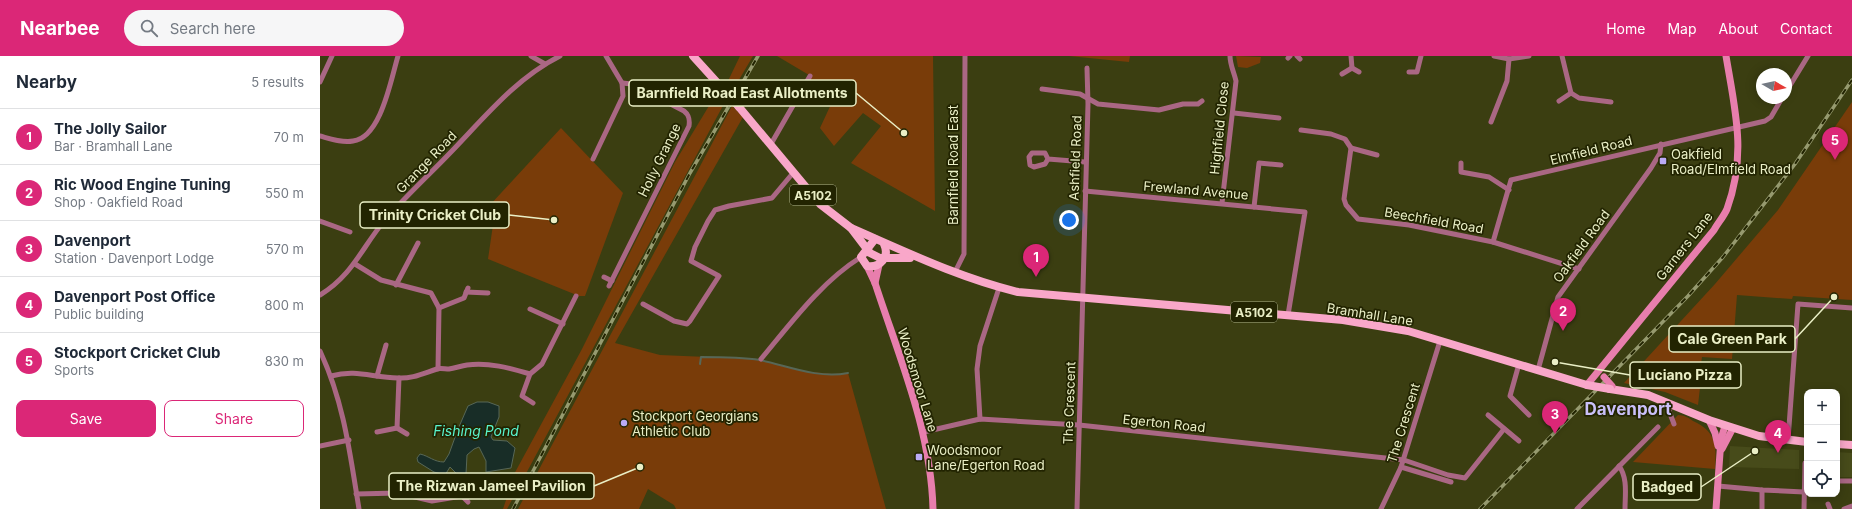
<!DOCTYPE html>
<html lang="en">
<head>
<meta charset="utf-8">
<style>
	:root { --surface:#fff; --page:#f6f6f7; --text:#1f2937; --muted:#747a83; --line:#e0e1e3; --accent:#db2777 }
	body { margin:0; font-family:Inter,sans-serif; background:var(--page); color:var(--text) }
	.controls { position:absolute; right:12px; bottom:12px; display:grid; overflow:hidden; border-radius:8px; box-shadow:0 2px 10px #0003 }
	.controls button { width:36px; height:36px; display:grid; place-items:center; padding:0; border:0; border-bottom:1px solid var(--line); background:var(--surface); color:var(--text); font:20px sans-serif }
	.compass { position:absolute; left:1436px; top:12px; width:36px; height:36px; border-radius:50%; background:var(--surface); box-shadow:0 2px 10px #0003; rotate:99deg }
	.you { position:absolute; left:749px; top:164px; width:14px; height:14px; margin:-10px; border:3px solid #fff; border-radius:50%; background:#1a73e8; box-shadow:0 0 0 6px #1a73e833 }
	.badge { display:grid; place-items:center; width:26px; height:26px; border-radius:50%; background:var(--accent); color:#fff; font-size:13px; font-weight:700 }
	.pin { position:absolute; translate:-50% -33px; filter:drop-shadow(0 1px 2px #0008) }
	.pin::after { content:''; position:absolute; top:21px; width:14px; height:12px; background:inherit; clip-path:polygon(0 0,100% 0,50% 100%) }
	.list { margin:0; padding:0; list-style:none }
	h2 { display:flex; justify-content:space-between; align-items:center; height:52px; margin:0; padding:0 16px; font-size:17px }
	h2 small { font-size:13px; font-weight:400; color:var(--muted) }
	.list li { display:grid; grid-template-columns:26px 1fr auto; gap:12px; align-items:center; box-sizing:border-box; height:56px; padding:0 16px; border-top:1px solid var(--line) }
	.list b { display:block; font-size:15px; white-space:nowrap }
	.list p { margin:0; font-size:13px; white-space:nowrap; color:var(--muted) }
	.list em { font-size:13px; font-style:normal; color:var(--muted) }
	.actions { display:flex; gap:8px; padding:12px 16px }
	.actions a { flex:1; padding:9px 0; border:1px solid var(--accent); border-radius:8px; text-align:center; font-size:14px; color:var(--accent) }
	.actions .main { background:var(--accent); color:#fff }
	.icon { flex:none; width:22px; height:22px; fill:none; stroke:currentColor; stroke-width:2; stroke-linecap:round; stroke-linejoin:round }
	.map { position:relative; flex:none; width:1532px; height:453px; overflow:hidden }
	header { display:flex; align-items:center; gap:24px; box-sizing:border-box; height:56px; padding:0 20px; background:var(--accent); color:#fff }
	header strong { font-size:19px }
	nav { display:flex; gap:22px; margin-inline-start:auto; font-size:14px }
	.search { width:280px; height:36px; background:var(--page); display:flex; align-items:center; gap:10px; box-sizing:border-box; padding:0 14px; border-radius:22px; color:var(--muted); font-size:15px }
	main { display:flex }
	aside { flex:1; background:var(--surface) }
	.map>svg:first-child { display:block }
	.built { fill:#474b1a }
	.green { fill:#793c09 }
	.water { fill:#182d27; stroke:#576757 }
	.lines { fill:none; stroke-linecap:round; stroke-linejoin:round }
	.stream { stroke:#576757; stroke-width:2 }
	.street { stroke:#aa6784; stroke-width:5 }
	.secondary { stroke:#e87ead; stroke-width:7 }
	.primary { stroke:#f9a7c9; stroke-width:8 }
	.rail-casing { stroke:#969a6f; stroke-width:3.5 }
	.rail { stroke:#222401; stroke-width:2; stroke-dasharray:6; stroke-linecap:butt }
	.secondary-bridge { stroke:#e87ead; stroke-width:7 }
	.primary-bridge { stroke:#f9a7c9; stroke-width:8 }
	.poi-dot { fill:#baaaf6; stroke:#222401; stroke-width:1.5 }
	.labels { text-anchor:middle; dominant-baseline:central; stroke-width:3.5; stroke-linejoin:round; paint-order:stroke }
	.shield { fill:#222401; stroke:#aeb28b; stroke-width:1 }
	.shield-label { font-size:12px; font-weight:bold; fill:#eaefc6 }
	.street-label { font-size:13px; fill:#eaefc6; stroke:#222401 }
	.poi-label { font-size:13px; fill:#eaefc6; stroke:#222401; text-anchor:start }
	.water-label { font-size:14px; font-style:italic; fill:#59f3cc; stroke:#222401 }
	.district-label { font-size:17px; font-weight:bold; fill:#cac0f9; stroke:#222401 }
	.leader { fill:none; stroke:#eaefc6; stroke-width:1.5 }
	.callout-dot { fill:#eaefc6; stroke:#222401; stroke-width:1.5 }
	.callout { fill:#222401; stroke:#eaefc6; stroke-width:1.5 }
	.callout-label { font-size:14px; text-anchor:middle; font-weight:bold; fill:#eaefc6 }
</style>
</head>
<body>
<header>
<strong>Nearbee</strong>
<div class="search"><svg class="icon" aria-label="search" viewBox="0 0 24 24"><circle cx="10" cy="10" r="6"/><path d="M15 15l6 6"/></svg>Search here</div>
<nav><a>Home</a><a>Map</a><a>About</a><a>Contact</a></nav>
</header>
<main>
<aside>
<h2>Nearby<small>5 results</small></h2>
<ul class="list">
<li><span class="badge">1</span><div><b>The Jolly Sailor</b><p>Bar · Bramhall Lane</p></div><em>70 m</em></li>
<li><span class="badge">2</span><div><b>Ric Wood Engine Tuning</b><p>Shop · Oakfield Road</p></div><em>550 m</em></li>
<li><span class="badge">3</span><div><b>Davenport</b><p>Station · Davenport Lodge</p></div><em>570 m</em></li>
<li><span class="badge">4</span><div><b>Davenport Post Office</b><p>Public building</p></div><em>800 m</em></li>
<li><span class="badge">5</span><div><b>Stockport Cricket Club</b><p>Sports</p></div><em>830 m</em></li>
</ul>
<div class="actions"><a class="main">Save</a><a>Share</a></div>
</aside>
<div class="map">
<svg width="1532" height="453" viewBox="0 0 1532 453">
	<rect width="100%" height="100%" fill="#3b3e11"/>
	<g class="built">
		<path d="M1410 390 1479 394V413L1409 411Z"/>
		<path d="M1517 396 1532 397V421H1517Z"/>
	</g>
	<g class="green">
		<path d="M420 0H433L413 34 407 27Z"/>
		<path d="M457 0H613L615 155 531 107 561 70 543 57 514 90 500 72 513 44 486 29 489 19Z"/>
		<path d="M749 0H810L809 6Z"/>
		<path d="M916 0 941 1 940 7 927 12 918 11Z"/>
		<path d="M398 35 406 44 187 453H183L189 435 187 431 262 293 355 106Z"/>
		<path d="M1532 46V244L1473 240 1472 243 1417 239 1412 303 1382 301 1379 322 1381 323 1378 349 1345 336 1304 327 1395 228 1458 154Z"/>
		<path d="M412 50 423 61 295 287 340 299 435 303 481 315 513 318 528 317 566 453H356L354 449 328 433 319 453H198Z"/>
		<path d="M241 72 303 137 265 240H259L168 203 175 155 170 149Z"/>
		<path d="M1358 359C1364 359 1369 362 1373 365 1396 375 1397 390 1395 413L1313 406Z"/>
	</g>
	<path class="water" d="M157 346H168L179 350V361L171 381 173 384 187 385 195 392 191 412 166 416V405L159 391 154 393 147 399 146 418 136 422V417L130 411 125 419 114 416 98 406 97 402 100 398C109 400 114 406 124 406L129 398 138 373 148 350Z"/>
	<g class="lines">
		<path class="stream" d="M380 308 381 301C401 301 421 301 440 304 468 310 498 323 528 317"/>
		<g class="street">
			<path d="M211 0 225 8"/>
			<path d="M977 0 980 3"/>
			<path d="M1031 0 1032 12"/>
			<path d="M1174 0 1189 3 1209 0"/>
			<path d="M1242 0 1251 37 1259 42 1291 46"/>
			<path d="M968 2 970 0"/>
			<path d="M1089 16H1097L1101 0"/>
			<path d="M1022 18 1032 12 1039 16"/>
			<path d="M0 26 12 0"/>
			<path d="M722 33 760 38 778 48 839 54 863 48H878L882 45"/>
			<path d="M1466 36 1488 0"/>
			<path d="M1239 45 1251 37"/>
			<path d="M914 57 959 62"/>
			<path d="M1171 66 1187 25 1189 3"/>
			<path d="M981 74 1011 78 1025 83 1031 92"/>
			<path d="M0 80C11 83 22 87 33 85 61 82 71 23 78 0"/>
			<path d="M451 88 490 20"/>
			<path d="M1057 99 1031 92 1024 143 1026 149 1038 163 1089 169 1173 186 1259 213"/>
			<path d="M273 103 303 40 302 27 286 0"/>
			<path d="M728 103 725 97H712L709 101 710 109 714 111 725 108 728 103 765 106"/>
			<path d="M1141 107V116L1169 121 1189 134"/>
			<path d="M765 135 985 156 968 259"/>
			<path d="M902 147 916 25C914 16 910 9 910 0"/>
			<path d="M934 151 939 107 961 109"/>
			<path d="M0 165 30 176"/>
			<path d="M1173 186 1191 124 1445 65 1451 61 1462 42"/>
			<path d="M35 208 61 224 111 237 119 252 118 313"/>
			<path d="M635 216 644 198 645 0"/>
			<path d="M284 221 292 225"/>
			<path d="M76 229 98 187"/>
			<path d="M289 230 369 70C370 63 369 59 364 55L312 28 302 27"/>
			<path d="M146 236 168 237"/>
			<path d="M0 239C33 219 42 191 65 164 86 140 109 119 131 96 164 62 196 22 240 0"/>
			<path d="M323 248 354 265 367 268 370 265 399 220 371 205 375 191 388 165 395 154 409 150 452 142 473 117"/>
			<path d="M119 252 144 242 148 232"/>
			<path d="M210 253 243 268"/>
			<path d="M0 295C24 346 30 398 39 453"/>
			<path d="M441 303C471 267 501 226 541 201"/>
			<path d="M1199 308 1190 340 1209 359"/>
			<path d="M1218 314 1238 241 1331 112 1340 97 1341 88"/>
			<path d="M210 318 202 340 213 347"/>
			<path d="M11 320C37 313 53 322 78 322 92 323 104 317 117 313 120 312 125 313 129 313 135 312 141 310 147 309 168 306 190 312 210 318L222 308 256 240"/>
			<path d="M57 320 66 289"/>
			<path d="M1346 347 1354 368"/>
			<path d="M1168 359 1199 385"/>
			<path d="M660 363 657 313 660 290 679 232"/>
			<path d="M77 372 79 322"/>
			<path d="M57 376 77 372 87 378"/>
			<path d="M604 376 660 363 759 369 1084 404 1128 419 1145 422 1184 373"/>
			<path d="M1468 384 1478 248 1532 252"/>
			<path d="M0 390 29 384"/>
			<path d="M1299 410C1308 422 1305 439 1305 453"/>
			<path d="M1081 411 1131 426"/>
			<path d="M1517 425H1532"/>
			<path d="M1398 430 1442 434 1484 436"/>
			<path d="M36 438 78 437 112 445 142 440 151 433"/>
			<path d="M142 440 148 446"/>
			<path d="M1508 448 1510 453"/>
			<path d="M757 453 768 48 767 12"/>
			<path d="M1061 453 1081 411 1120 285"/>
			<path d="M1257 453 1338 371"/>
			<path d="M1442 453V434"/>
			<path d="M1484 453 1485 407"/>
			<path d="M1524 453 1532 450"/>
		</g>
		<g class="secondary">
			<path d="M547 210 555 227C579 301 611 374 613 453"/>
			<path d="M555 227 559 209"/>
			<path d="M1267 329 1394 174C1398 167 1404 160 1407 153 1427 98 1415 54 1406 0"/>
			<path d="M1389 364 1395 377 1398 390"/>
			<path d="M1402 393 1413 372"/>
			<path d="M1396 453 1401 383 1405 370"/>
		</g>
		<g class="primary">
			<path d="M373 0 402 32"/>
			<path d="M419 51 500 148 531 172 550 197 560 202H590"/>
			<path d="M531 172C586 196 640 222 698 236L1023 264 1088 275 1267 329"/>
			<path d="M555 183 541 201 547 210C560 212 570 201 564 188"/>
			<path d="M1290 333 1328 339 1389 364 1439 380 1487 386"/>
			<path d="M1517 388 1532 389"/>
		</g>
		<defs>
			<g id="rail">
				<path d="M193 453 370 117 438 0"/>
				<path d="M1160 453 1368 240 1403 201 1475 108 1532 24"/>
			</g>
		</defs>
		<use href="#rail" class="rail-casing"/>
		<use href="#rail" class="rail"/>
		<path class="secondary-bridge" d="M1284 321 1292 330"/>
		<g class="primary-bridge">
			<path d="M402 32 419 51"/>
			<path d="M1267 329 1290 333"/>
		</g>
	</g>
	<g class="poi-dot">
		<rect x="1339" y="101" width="8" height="8" rx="2"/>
		<circle cx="304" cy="367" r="4"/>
		<rect x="595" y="397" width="8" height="8" rx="2"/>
	</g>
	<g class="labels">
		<g class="shield">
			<rect x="470" y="129" width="46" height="20" rx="3"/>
			<rect x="911" y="246" width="46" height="20" rx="3"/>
		</g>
		<g class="shield-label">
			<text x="493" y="139">A5102</text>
			<text x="934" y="256">A5102</text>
		</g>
		<g class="street-label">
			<text transform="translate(899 72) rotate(-84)">Highfield Close</text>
			<text transform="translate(1271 94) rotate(-14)">Elmfield Road</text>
			<text transform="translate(755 102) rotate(-88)">Ashfield Road</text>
			<text transform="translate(339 104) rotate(-64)">Holly Grange</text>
			<text transform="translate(106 106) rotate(-46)">Grange Road</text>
			<text transform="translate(633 109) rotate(-90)">Barnfield Road East</text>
			<text transform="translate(876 134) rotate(5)">Frewland Avenue</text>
			<text transform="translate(1114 164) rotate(10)">Beechfield Road</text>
			<text transform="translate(1261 190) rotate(-54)">Oakfield Road</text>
			<text transform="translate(1364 190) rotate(-52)">Garners Lane</text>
			<text transform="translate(1050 258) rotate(9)">Bramhall Lane</text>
			<text transform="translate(598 324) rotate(73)">Woodsmoor Lane</text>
			<text transform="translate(749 347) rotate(-88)">The Crescent</text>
			<text transform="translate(844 367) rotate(6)">Egerton Road</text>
			<text transform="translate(1083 367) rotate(-73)">The Crescent</text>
		</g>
		<g class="poi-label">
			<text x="1351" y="98">Oakfield<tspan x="1351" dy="15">Road/Elmfield Road</tspan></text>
			<text x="312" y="360">Stockport Georgians<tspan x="312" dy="15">Athletic Club</tspan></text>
			<text x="607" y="394">Woodsmoor<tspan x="607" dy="15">Lane/Egerton Road</tspan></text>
		</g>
		<g class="water-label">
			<text x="156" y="374">Fishing Pond</text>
		</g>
		<g class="district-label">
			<text x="1308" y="353">Davenport</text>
		</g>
	</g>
	<path class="leader" d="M584 77L536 37M234 164L189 159M1514 241L1475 283M1235 306L1310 319M320 411L274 430M1435 395L1381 431"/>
	<g class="callout-dot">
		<circle cx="584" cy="77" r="4"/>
		<circle cx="234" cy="164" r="4"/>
		<circle cx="1514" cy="241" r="4"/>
		<circle cx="1235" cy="306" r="4"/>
		<circle cx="320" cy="411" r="4"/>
		<circle cx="1435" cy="395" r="4"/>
	</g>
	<g class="callout">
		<rect x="309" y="24" width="227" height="26" rx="4"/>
		<rect x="40" y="146" width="149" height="26" rx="4"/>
		<rect x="1349" y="270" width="126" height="26" rx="4"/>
		<rect x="1310" y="306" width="111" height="26" rx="4"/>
		<rect x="69" y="417" width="205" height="26" rx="4"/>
		<rect x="1313" y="418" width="68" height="26" rx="4"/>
	</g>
	<g class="callout-label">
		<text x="422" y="42">Barnfield Road East Allotments</text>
		<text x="115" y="164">Trinity Cricket Club</text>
		<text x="1412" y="288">Cale Green Park</text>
		<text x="1365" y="324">Luciano Pizza</text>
		<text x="171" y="435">The Rizwan Jameel Pavilion</text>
		<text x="1347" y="436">Badged</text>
	</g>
</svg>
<div class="controls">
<button>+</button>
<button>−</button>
<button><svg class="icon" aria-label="locate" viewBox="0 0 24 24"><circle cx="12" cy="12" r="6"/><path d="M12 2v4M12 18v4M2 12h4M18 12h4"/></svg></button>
</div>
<svg class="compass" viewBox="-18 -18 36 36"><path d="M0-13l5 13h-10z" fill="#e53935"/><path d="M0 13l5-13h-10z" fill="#747a83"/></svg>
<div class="you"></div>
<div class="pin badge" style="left:716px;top:221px">1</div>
<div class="pin badge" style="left:1243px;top:275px">2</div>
<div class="pin badge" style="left:1235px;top:378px">3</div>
<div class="pin badge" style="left:1458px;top:397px">4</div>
<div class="pin badge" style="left:1515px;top:104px">5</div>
</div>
</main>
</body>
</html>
